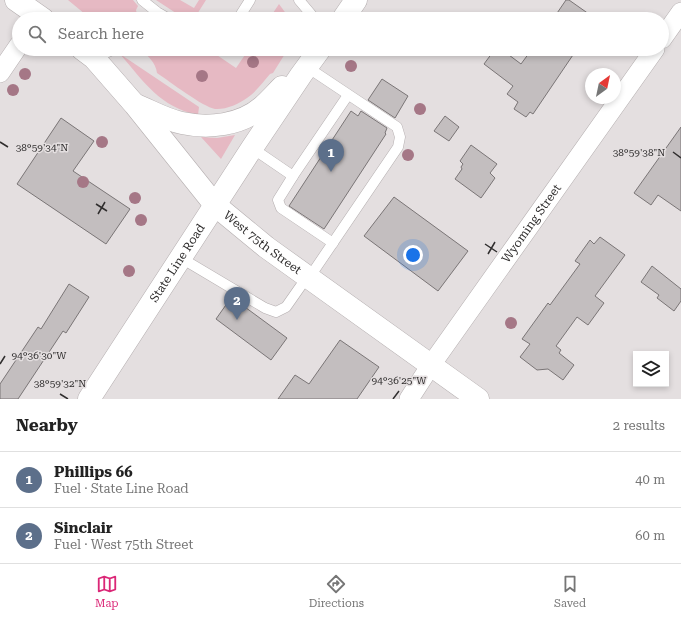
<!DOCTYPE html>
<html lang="en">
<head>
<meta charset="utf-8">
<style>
	:root { --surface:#fff; --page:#f6f6f6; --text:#222; --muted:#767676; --line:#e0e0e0; --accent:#db2777 }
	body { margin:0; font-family:"Roboto Serif",serif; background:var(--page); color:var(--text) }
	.controls { position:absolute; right:12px; bottom:12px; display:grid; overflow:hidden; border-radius:0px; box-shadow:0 2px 6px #0003 }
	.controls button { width:36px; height:36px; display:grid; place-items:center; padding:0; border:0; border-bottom:1px solid var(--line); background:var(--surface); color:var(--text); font:20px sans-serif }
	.compass { position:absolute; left:585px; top:68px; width:36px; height:36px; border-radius:50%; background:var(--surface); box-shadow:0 2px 6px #0003; rotate:33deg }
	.you { position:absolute; left:413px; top:255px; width:14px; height:14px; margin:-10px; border:3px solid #fff; border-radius:50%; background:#1a73e8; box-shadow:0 0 0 6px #1a73e833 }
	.badge { display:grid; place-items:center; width:26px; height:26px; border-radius:50%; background:var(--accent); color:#fff; font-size:13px; font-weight:700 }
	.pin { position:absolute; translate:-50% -33px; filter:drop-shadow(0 1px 2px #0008) }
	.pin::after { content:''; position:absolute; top:21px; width:14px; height:12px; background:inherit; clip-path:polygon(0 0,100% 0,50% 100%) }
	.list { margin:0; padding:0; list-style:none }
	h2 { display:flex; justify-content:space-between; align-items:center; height:52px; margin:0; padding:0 16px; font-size:17px }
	h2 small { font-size:13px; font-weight:400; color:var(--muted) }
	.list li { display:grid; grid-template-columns:26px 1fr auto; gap:12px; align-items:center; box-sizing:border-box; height:56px; padding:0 16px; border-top:1px solid var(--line) }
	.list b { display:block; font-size:15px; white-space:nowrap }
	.list p { margin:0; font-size:13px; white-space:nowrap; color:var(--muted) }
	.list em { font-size:13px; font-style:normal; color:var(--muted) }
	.icon { flex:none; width:22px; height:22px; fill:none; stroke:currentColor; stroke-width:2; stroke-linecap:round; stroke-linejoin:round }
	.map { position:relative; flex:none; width:681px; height:399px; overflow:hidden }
	.search { position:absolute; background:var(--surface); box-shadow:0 2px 6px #0003; left:12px; right:12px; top:12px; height:44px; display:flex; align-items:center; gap:10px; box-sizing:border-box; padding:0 14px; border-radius:22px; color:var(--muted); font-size:15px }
	.sheet { height:164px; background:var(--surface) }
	nav { display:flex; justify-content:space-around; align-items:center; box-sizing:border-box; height:56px; border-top:1px solid var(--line); background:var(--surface); font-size:11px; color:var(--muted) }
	nav a { display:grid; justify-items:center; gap:2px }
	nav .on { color:var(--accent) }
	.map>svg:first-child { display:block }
	.green { fill:#e6b9c3 }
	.building { fill:#c3bebf; stroke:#7a7576 }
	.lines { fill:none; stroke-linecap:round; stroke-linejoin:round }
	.service-casing { stroke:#b4aeaf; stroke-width:11 }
	.minor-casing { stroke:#b4aeaf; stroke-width:20 }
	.secondary-casing { stroke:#b4aeaf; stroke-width:23 }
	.service { stroke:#fff; stroke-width:10 }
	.minor { stroke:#fff; stroke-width:19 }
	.secondary { stroke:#fff; stroke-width:22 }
	.tree { fill:#a57786 }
	.ticks { fill:none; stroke:#302e2e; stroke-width:1.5 }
	.labels { text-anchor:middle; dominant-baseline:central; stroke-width:3; stroke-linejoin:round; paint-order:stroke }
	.street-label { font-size:12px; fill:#302e2e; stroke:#e4dfe0 }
	.ticks-label { font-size:10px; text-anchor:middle; fill:#302e2e; stroke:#e4dfe0; stroke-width:3; stroke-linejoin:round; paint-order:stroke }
</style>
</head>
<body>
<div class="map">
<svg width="681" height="399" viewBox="0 0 681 399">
	<rect width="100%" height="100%" fill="#e4dfe0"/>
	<g class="green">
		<path d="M68 0H133L138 6 136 10 138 19H91Z"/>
		<path d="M156 0H180L194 8 199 0H206L194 19H185Z"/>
		<path d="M279 4 290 19H269Z"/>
		<path d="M139 49H208L236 68 249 49H288L273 73 270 74C263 82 256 92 247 98 239 104 225 110 215 109 203 107 169 81 157 73 156 63 147 54 139 49Z"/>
		<path d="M120 54 199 107 198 115C160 107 144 82 120 54Z"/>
		<path d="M235 135 221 159 201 137 217 138Z"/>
	</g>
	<g class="building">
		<path d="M566 0H569L596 19H553Z"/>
		<path d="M495 49H501L521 64 532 49H577L533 114 530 112 526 117 514 109 518 102 507 94 513 86 484 64Z"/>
		<path d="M382 79 408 96 395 118 368 100Z"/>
		<path d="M351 111 358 116 361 111 387 128 385 133 386 134 324 229 289 206Z"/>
		<path d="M445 116 459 127 449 141 434 131Z"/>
		<path d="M61 118 94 141 73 171 130 209 106 244 17 184Z"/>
		<path d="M681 127V211L658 195 651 205 634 193Z"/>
		<path d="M471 145 497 164 490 173 495 178 481 198 455 179 462 169 461 167 463 164 460 161Z"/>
		<path d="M394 197 468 251 438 291 364 236Z"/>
		<path d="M600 237 625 255 595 296 604 303 588 325 577 317 556 346 561 350 559 353 574 365 563 380 548 369 537 370 520 357 530 344 522 339 548 303 550 305 580 264 575 261 590 240 594 244Z"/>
		<path d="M652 266 681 289V301L674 311 657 298 659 295 641 282Z"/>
		<path d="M69 284 89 297 66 333 63 331 18 399H0V384L38 327 41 329Z"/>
		<path d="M234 299 287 338 271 360 216 319 228 302Z"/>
		<path d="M340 340 379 367 357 399H278L295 375 309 384Z"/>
	</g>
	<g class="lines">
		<defs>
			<g id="service">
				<path d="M142 0 157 12 169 19"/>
				<path d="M299 0 315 19"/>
				<path d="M238 19 250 0"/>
				<path d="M94 58 115 49"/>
				<path d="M307 67 397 127 400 137 398 147 309 278"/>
				<path d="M252 148 293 176 278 200 281 208 333 243"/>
				<path d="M293 176 348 95"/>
				<path d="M181 258 265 308 276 312 286 307 307 277"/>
			</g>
			<g id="minor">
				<path d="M662 39 681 12"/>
				<path d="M0 73 19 45"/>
				<path id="s1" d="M409 399 431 365 655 49"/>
			</g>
			<g id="secondary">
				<path d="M16 0 43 19"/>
				<path d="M343 19 356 0"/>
				<path id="s2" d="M82 49 94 58 135 105 215 205 266 247 478 399"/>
				<path d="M136 105C151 111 166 120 182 123 209 129 241 125 262 107 269 101 275 94 282 87"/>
				<path id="s3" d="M89 399 252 148 301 75 320 49"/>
			</g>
		</defs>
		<use href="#service" class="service-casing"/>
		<use href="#minor" class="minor-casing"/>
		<use href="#secondary" class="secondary-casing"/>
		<use href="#service" class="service"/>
		<use href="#minor" class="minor"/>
		<use href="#secondary" class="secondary"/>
	</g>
	<g class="tree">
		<circle cx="253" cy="62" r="6"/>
		<circle cx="351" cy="66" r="6"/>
		<circle cx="25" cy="74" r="6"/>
		<circle cx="202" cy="76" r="6"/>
		<circle cx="13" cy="90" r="6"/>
		<circle cx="420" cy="109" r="6"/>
		<circle cx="102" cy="142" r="6"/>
		<circle cx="408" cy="155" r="6"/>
		<circle cx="83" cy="182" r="6"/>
		<circle cx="135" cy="198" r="6"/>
		<circle cx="141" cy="220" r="6"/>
		<circle cx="129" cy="271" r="6"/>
		<circle cx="511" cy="323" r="6"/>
	</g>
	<path class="ticks" d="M0 142 8 147M673 152 681 158M96 204 107 211M98 214 105 202M485 244 497 252M488 254 495 242M0 364 5 356M60 394 68 399M393 399 399 391"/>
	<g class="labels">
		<g class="street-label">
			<text stroke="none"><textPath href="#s1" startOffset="214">Wyoming Street</textPath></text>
			<text stroke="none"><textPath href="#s2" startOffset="266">West 75th Street</textPath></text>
			<text stroke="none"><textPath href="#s3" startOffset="162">State Line Road</textPath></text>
		</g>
	</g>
	<g class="ticks-label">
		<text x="42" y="151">38°59'34"N</text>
		<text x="639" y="156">38°59'38"N</text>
		<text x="39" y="359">94°36'30"W</text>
		<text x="399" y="384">94°36'25"W</text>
		<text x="60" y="387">38°59'32"N</text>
	</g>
</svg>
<div class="controls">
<button><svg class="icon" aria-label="layers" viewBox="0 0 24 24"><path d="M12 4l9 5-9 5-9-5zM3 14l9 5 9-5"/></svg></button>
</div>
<svg class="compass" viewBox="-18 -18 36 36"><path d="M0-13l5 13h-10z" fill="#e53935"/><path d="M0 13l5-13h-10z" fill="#767676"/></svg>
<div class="you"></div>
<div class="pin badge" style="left:331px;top:172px;background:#5c6f8a">1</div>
<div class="pin badge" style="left:237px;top:320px;background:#5c6f8a">2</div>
<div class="search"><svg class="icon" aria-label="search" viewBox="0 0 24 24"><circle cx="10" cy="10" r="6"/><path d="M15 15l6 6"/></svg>Search here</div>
</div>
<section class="sheet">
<h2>Nearby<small>2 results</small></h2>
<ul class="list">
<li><span class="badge" style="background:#5c6f8a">1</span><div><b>Phillips 66</b><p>Fuel · State Line Road</p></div><em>40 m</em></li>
<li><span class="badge" style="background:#5c6f8a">2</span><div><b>Sinclair</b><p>Fuel · West 75th Street</p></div><em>60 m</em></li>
</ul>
</section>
<nav>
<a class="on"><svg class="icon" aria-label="map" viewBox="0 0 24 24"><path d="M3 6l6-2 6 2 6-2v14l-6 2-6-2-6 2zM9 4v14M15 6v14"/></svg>Map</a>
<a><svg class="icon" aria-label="directions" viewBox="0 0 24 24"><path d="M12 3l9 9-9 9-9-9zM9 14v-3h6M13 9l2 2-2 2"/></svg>Directions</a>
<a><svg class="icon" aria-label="saved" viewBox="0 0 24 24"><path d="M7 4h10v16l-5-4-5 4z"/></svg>Saved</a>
</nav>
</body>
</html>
